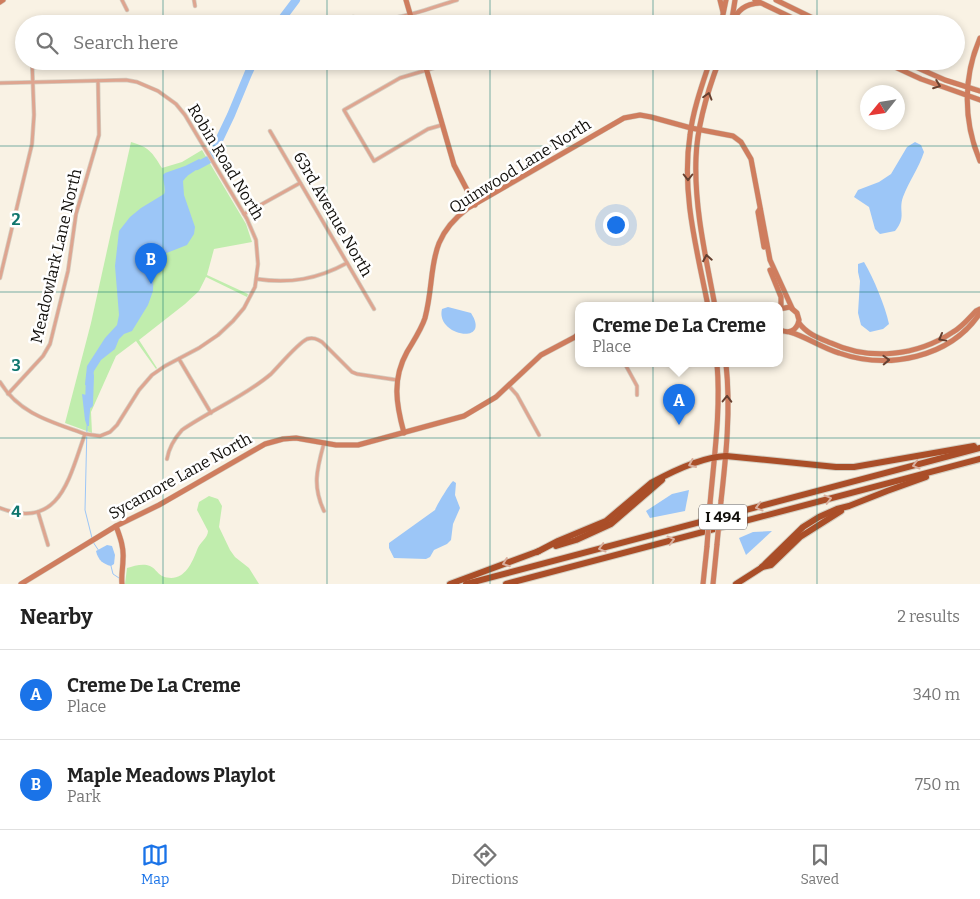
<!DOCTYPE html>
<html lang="en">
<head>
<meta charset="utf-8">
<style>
	:root { --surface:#fff; --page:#f6f6f6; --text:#222; --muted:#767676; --line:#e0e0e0; --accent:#1a73e8 }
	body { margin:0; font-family:Bitter,serif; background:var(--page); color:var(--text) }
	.compass { position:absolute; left:860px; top:85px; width:45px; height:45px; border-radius:50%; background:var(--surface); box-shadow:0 2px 8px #0003; rotate:240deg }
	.you { position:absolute; left:615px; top:224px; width:18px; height:18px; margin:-12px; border:4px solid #fff; border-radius:50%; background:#1a73e8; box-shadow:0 0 0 8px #1a73e833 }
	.badge { display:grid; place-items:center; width:32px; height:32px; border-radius:50%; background:var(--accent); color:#fff; font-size:16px; font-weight:700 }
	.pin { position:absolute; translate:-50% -41px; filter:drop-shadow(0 1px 2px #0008) }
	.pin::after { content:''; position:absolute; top:26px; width:18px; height:15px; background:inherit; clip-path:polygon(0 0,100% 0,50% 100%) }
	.popup { position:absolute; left:575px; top:302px; width:208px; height:65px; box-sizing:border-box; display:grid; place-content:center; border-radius:10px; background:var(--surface); filter:drop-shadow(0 1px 4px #0005); font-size:16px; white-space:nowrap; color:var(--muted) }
	.popup b { font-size:19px; color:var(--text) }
	.popup::after { content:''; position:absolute; left:50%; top:100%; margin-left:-10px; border:10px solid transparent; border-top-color:var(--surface) }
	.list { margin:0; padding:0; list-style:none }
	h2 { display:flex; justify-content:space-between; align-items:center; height:65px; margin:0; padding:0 20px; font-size:21px }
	h2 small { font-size:16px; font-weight:400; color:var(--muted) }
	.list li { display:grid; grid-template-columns:32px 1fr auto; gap:15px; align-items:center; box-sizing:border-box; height:90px; padding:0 20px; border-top:1px solid var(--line) }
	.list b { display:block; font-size:19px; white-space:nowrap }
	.list p { margin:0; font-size:16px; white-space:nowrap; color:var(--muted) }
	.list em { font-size:16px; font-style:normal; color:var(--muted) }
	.icon { flex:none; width:28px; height:28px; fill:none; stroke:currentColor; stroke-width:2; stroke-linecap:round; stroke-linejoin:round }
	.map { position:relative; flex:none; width:980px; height:584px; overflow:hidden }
	.search { position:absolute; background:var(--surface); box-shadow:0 2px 8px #0003; left:15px; right:15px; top:15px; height:55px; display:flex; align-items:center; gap:12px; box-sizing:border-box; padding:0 18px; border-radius:28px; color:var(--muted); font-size:19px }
	.sheet { height:245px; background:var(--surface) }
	nav { display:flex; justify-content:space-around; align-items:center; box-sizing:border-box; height:70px; border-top:1px solid var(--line); background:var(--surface); font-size:14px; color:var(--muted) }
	nav a { display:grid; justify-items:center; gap:2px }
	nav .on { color:var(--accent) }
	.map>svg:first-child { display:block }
	.green { fill:#c0edad }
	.water { fill:#9cc6f7 }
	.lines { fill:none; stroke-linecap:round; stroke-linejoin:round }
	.stream { stroke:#9cc6f7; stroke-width:1 }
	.river { stroke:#9cc6f7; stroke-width:8 }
	.street-casing { stroke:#d4cec1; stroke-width:4.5 }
	.secondary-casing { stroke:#d4cec1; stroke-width:6 }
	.highway-casing { stroke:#d4cec1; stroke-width:8 }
	.street { stroke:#dea590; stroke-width:3 }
	.secondary { stroke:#cf7d5e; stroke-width:5 }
	.highway { stroke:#aa4e28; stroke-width:6 }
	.secondary-bridge-casing { stroke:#d4cec1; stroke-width:6; stroke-linecap:butt }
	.secondary-bridge { stroke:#cf7d5e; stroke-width:5 }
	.oneway { stroke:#664030 }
	.oneway2 { stroke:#d9af9e }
	.grid { fill:none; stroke:#0f766e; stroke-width:1; stroke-opacity:0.55 }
	.labels { text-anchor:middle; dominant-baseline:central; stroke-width:5; stroke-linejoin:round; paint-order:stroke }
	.shield { fill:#fff; stroke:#585754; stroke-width:1 }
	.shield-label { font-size:15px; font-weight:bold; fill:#110f0b }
	.street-label { font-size:16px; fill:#110f0b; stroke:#fff }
	.grid-label { font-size:16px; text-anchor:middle; font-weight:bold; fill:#0f766e; stroke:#fff; stroke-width:5; stroke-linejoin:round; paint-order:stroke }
</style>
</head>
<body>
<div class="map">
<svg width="980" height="584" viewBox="0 0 980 584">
	<rect width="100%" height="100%" fill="#f9f2e4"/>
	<g class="green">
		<path d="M131 142C149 147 152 152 162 168L182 162 202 150 246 224 252 242 214 249 207 275 248 294 247 297 206 277 199 291 185 304 139 340 157 368 156 369 136 341 116 356 91 412 92 433 65 423 91 323Z"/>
		<path d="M209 496 218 499 222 506 219 527 230 550 235 557 249 568 259 584H125L127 568C134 566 143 563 150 566 155 568 157 573 162 576 182 584 191 566 197 550 199 543 208 538 208 531L197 510 199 502Z"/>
	</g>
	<g class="water">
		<path d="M915 142 921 145 924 152C919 168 909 181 903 197 898 211 907 217 895 231L880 234 875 229 869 207 854 197 858 190 879 182 891 174 907 147Z"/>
		<path d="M199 159 204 162C200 170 189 172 183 181L184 195 195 227 194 234 187 245 159 256 154 263 153 291 148 305 132 331 124 334 119 339 115 349 101 360 94 371 91 386 85 385 87 366 105 338 117 325 119 315 115 266 119 231 130 217 141 208 164 194C166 189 163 182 163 175L165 173 185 166Z"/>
		<path d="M864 262C874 279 885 306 889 324L883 329 870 332 861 325 858 313 860 281 858 272V264Z"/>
		<path d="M448 307 471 313C492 346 435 336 442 309Z"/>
		<path d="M82 394 91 396C91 406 89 415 89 426H87L85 420Z"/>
		<path d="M453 481 456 483 455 495 460 508 453 524 451 540 447 544 434 550 430 557 426 559 394 558 389 548V543L435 510C438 503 449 485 453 481Z"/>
		<path d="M689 490 685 511 650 518 646 511 672 494Z"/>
		<path d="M772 531 746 555 739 538 753 532Z"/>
		<path d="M107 545 112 546 115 555 114 564 111 566C103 564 98 560 96 551Z"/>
	</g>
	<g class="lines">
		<g class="stream">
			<path d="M87 426 85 510 92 538"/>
			<path d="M93 542 99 551"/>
			<path d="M111 566 113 574 119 578"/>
		</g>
		<g class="river">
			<path d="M278 24 296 0"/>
			<path d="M197 166 210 159 231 115 248 74 254 61"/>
			<path d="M89 404 90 376"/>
		</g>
		<defs>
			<g id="street">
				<path d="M122 0 127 10"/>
				<path d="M194 0 195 6"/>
				<path d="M353 17C388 26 423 10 457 0"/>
				<path d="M0 83 126 80 137 82 158 91 176 104 185 115 247 219 256 240 258 264 255 287 244 308 233 321 218 335 199 348 165 366 152 375 139 390 117 425 110 432 100 436 85 434C52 422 19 414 0 382"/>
				<path d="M442 125 428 129 374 161 344 110 400 78 457 61"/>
				<path d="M270 131 374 309"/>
				<path d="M244 214 300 183"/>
				<path d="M0 278 32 144 34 115 32 61"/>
				<path d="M257 279C290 284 318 279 347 263"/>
				<path d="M179 359 211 413"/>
				<path d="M625 364 637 386V395"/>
				<path d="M509 386 517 395 539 435"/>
				<path d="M8 394 43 356 50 344 68 271 76 214 99 135 98 81"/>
				<path d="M324 443C317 469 312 486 324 511"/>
				<path d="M167 459C169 447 174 439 182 430 211 410 244 397 271 374 280 365 297 344 307 339 313 337 317 339 322 342L352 372 357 374 397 380"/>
				<path d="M0 508C60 531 69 478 85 434"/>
				<path d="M38 512 48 545"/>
			</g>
			<g id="secondary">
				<path d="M406 0 413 24"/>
				<path d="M720 0 723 12"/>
				<path d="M755 0 805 24"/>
				<path d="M776 0 825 24"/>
				<path d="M0 2 3 0"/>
				<path d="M732 19 735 0"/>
				<path d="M731 22C739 10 744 4 760 3"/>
				<path d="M721 24 726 0"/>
				<path d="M980 38C963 77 963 121 980 161"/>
				<path d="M424 61 454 165 475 205"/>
				<path d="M882 61 921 79 980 100"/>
				<path d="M902 61 945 80 980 91"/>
				<path d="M760 209 758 212 764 247"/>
				<path d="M770 270 781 297V308"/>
				<path d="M708 306C697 250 681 193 690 135 693 110 702 85 710 61"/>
				<path d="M715 306C706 258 694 207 696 158 697 127 708 90 719 61"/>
				<path d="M742 306H758"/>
				<path d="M779 309 790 307 797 313 799 320C797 331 788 335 779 329"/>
				<path d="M799 323C807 334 819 338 831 343 870 361 917 356 953 332 962 327 969 318 976 311L980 309"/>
				<path d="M790 332C807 337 822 348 839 353 888 370 950 358 980 313"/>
				<path d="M404 433C396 404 392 379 407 352 414 340 421 330 425 318 437 272 424 241 468 208L624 118 640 115 651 117 691 128 733 136 741 142 751 159 770 260 792 308"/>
				<path d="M721 501C726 457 731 409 726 364"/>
				<path d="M710 504C714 458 721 410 717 364"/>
				<path d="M116 526C120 537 124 547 123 559 123 568 121 575 122 584"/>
				<path d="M21 584 116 526 159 505 265 444 283 439 296 438 336 445H358L464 416 496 397 541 355 575 337 579 333"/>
				<path d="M703 584 707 546"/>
				<path d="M713 584 717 544"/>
			</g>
			<g id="highway">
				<path d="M556 546 576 540 611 524 662 480"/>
				<path d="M537 552 558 541 606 521 651 483C671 472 703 457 726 456L836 467H854L974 446"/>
				<path d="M762 567 771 565 800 537 841 511"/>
				<path d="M450 584 539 551"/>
				<path d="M466 584 980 448"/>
				<path d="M506 584 980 459"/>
				<path d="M736 584 761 568 803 527 819 517 837 509 849 506 887 491 926 477"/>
			</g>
		</defs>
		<use href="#street" class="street-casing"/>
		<use href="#secondary" class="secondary-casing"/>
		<use href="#highway" class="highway-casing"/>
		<use href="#street" class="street"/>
		<use href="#secondary" class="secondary"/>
		<use href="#highway" class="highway"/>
		<defs>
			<g id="secondary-bridge">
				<path d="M717 544 721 501"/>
				<path d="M707 546 710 504"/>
			</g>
		</defs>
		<use href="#secondary-bridge" class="secondary-bridge-casing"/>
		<use href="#secondary-bridge" class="secondary-bridge"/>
	</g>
	<defs><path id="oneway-chevron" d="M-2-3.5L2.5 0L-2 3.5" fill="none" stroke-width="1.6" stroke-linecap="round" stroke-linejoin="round" transform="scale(1.25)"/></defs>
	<g class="oneway">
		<use href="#oneway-chevron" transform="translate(937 85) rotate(21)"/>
		<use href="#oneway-chevron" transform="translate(708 96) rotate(-74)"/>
		<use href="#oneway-chevron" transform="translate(688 177) rotate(90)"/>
		<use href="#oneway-chevron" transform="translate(707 258) rotate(-100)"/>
		<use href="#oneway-chevron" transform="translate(942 338) rotate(151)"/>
		<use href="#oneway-chevron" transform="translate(886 360) rotate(-2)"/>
		<use href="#oneway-chevron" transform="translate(727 399) rotate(-89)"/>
	</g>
	<g class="oneway2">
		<use href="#oneway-chevron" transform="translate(692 464) rotate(156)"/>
		<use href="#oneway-chevron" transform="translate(916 465) rotate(165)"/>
		<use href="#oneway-chevron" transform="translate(828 499) rotate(-15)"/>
		<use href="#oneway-chevron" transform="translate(759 507) rotate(165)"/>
		<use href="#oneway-chevron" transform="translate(671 540) rotate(-15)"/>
		<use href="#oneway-chevron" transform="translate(602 548) rotate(165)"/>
		<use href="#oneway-chevron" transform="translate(506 563) rotate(160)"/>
	</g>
	<path class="grid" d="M163 0V24M327 0V24M490 0V24M653 0V24M817 0V24M163 61V584M327 61V584M490 61V584M653 61V584M817 61V584M0 146H980M0 292H980M0 438H980"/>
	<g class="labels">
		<rect class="shield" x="699" y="504.5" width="48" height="25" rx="4"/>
		<g class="shield-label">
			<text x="723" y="517">I 494</text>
		</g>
		<g class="street-label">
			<text transform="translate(226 162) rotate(59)">Robin Road North</text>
			<text transform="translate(520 166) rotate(-32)">Quinwood Lane North</text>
			<text transform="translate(333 214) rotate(60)">63rd Avenue North</text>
			<text transform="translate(56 256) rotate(-77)">Meadowlark Lane North</text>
			<text transform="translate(180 476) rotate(-29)">Sycamore Lane North</text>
		</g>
	</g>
	<g class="grid-label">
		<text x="16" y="225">2</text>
		<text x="16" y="371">3</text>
		<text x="16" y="517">4</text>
	</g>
</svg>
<svg class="compass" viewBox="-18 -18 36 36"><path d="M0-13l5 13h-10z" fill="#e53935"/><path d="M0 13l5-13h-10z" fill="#767676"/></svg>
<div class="you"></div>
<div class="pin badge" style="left:679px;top:425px">A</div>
<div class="popup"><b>Creme De La Creme</b>Place</div>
<div class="pin badge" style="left:151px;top:284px">B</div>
<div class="search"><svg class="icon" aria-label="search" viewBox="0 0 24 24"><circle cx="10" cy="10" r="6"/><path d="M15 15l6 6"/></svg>Search here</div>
</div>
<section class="sheet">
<h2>Nearby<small>2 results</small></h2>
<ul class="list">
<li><span class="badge">A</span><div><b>Creme De La Creme</b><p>Place</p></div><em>340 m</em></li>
<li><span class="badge">B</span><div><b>Maple Meadows Playlot</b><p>Park</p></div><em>750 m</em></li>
</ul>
</section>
<nav>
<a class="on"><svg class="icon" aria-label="map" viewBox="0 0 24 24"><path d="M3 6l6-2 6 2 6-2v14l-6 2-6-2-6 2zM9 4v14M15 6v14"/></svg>Map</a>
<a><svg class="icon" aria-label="directions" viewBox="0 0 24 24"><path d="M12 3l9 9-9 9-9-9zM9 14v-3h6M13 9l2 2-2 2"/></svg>Directions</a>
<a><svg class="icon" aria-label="saved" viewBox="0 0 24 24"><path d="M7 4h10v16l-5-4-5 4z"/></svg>Saved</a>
</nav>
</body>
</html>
